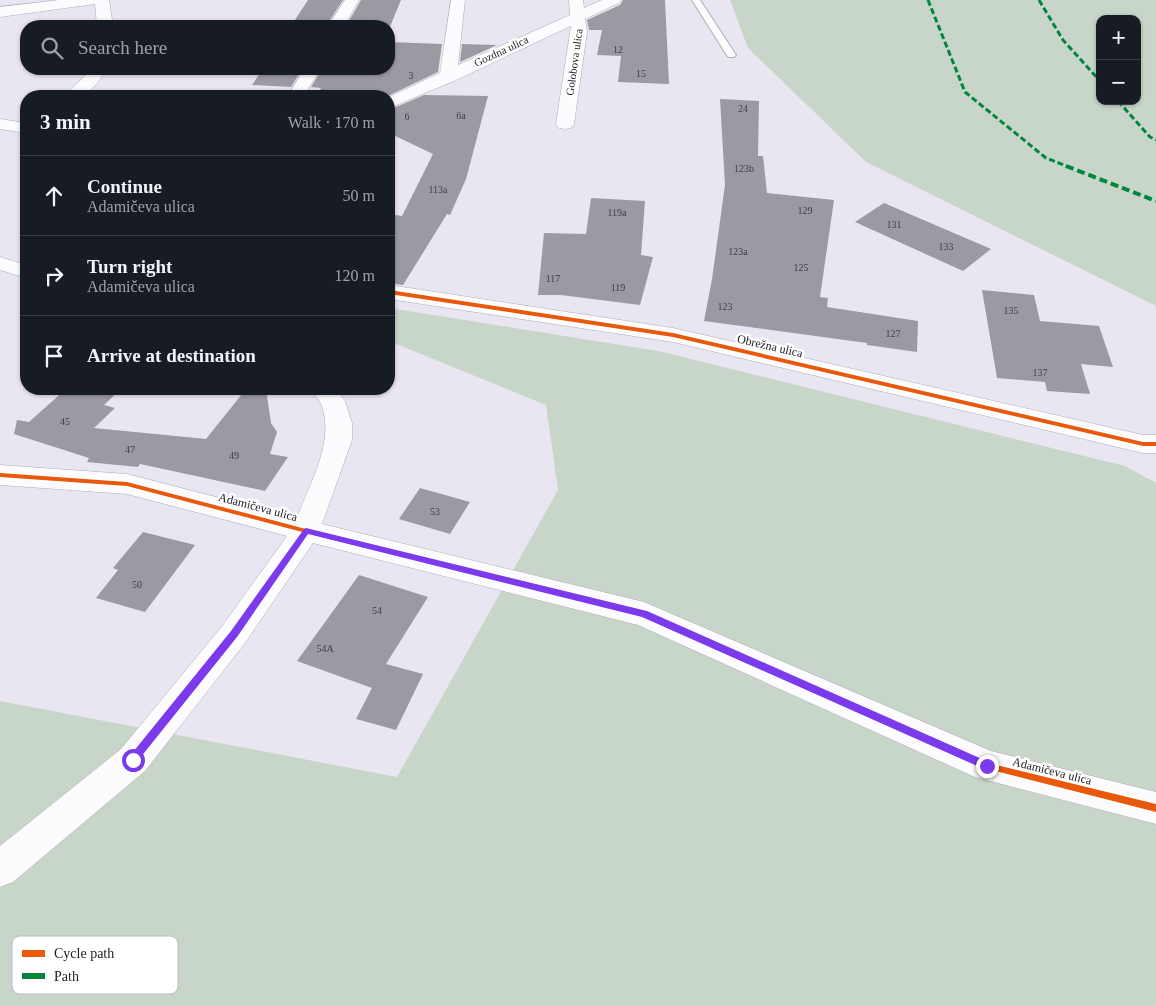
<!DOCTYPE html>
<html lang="en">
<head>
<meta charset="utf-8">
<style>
	:root { --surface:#171b24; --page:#242831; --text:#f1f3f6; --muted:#9ea1a6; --line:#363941 }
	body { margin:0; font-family:"Times New Roman",serif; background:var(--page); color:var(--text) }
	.controls { position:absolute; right:15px; top:15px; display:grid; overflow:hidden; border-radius:10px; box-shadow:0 1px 4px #0004 }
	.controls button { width:45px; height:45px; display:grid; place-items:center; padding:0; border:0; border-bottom:1px solid var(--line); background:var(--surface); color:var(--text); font:25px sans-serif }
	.stop { position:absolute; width:15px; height:15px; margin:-11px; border:4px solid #7c3aed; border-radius:50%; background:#fff }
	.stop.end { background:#7c3aed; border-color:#fff; box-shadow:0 1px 5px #0008 }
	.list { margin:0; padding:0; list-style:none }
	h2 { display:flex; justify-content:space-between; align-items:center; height:65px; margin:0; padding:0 20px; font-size:21px }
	h2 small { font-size:16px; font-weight:400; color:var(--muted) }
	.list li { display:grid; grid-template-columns:32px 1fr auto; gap:15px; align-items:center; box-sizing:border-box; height:80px; padding:0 20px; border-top:1px solid var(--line) }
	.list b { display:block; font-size:19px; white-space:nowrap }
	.list p { margin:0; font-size:16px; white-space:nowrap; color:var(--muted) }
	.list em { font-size:16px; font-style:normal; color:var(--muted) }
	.icon { flex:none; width:28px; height:28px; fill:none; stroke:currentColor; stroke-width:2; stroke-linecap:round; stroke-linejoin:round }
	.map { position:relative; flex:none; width:1156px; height:1006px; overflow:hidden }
	.search { position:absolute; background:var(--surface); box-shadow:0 1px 4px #0004; left:20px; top:20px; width:375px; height:55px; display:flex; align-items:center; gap:12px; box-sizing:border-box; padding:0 18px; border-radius:20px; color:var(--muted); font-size:19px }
	.panel { position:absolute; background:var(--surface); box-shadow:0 1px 4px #0004; left:20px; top:90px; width:375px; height:305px; border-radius:20px }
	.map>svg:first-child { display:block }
	.green { fill:#c7d6c9; fill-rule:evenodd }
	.building { fill:#9b99a2 }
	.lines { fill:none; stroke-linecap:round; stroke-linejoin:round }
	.service-casing { stroke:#adabb4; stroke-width:2 }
	.minor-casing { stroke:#adabb4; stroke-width:1 }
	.service { fill:#fcfbfd; fill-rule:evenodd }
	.minor { fill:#fcfbfd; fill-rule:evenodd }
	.quiet-far1 { stroke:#00873e; stroke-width:3; stroke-dasharray:6 3; stroke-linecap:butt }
	.quiet { stroke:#00873e; stroke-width:4; stroke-dasharray:8 4; stroke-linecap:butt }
	.cycleway-casing { stroke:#fff; stroke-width:3 }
	.cycleway { fill:#e8590c; fill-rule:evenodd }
	.route { fill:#7c3aed }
	.labels { text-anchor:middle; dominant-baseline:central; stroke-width:5; stroke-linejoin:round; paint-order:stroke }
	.number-label { font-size:10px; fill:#413e47 }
	.far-street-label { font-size:11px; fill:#232029; stroke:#fff }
	.street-label { font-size:12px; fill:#232029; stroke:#fff }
	.key { fill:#fff; stroke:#bdbcbf; stroke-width:1 }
	.key-label { font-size:14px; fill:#232029 }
</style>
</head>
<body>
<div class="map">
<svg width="1156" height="1006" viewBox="0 0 1156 1006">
	<rect width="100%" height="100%" fill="#e9e6f2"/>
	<g class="green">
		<path d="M730 0H1156V306L866 162 748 48ZM1100 19H1137V101H1100Z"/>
		<path d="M389 308 658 351 1125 466 1156 483V1006H0V701L397 777 558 490 546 405 389 341Z"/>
	</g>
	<g class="building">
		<path d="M308 0H343L326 26H291Z"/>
		<path d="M361 0H401L389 29V26H346Z"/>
		<path d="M623 0H665L669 84 618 82 621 56 597 55 602 30H589L587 20 620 5Z"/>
		<path d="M389 42 442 44 438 72 388 96H316L321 88 311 87 322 69H389Z"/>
		<path d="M462 44 497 45 460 62Z"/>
		<path d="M263 69H302L291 87 252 85Z"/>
		<path d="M424 95 488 96 466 179 450 215 447 214 403 285 389 283V214L402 216 433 154 389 133V110Z"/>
		<path d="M720 99 759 101 758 156H763L767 193 834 200 820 297 828 298 827 307 918 321 917 352 867 345V343L704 321 712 279 725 185Z"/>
		<path d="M591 198 645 201 641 255 653 257 640 305 561 295H538L544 233 586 234Z"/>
		<path d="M884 203 991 249 963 271 855 222Z"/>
		<path d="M982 290 1034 295 1040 321 1099 326 1113 367 1081 364 1090 394 1047 391 1045 382 997 378Z"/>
		<path d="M66 389H121L104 405 115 408 94 428 206 439 246 389H266L271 423 277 432 270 454 288 457 265 491 140 464 138 467 87 462 89 458 14 434 17 420 29 422Z"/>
		<path d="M420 488 470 502 450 534 399 519Z"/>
		<path d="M143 532 195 545 145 612 96 598 118 570 113 568Z"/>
		<path d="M359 575 428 597 386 664 423 674 396 730 356 719 375 682 372 688 297 661Z"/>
	</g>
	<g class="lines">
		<defs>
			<path id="service" d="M692 0H700L736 55 734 57H728Z"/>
			<g id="minor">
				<path d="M59 0H109L113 26H97L95 4 0 17V7Z"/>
				<path d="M345 0H359L344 26H328Z"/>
				<path d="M451 0H465L458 65 570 15 569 0H583L584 8 602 0H621L619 3 585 19 587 32 574 124 571 128 565 129 559 128 556 124 571 26 454 81 389 108V97L440 73Z"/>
				<path d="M91 69H107C93 90 89 96 63 96L83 78Z"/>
				<path d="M304 69H320L304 96H288Z"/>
				<path d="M0 119 26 123V133L0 129Z"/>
				<path d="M0 257 26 265V278L0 270Z"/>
				<path d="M389 285 673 328 1143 435H1156V453H1143L673 342 389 299Z"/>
				<path d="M311 389H336L345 401 352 423V440L322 524 644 602 991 751 1156 792V824L975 777 638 625 313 543 245 643 145 771 13 882 0 887V846L121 749 223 625 287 536 127 494 0 485V465L127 474 297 518C309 485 336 440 321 404 319 399 314 394 311 389Z"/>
			</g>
		</defs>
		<use href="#service" class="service-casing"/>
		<use href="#minor" class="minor-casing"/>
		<use href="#service" class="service"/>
		<use href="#minor" class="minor"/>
		<g class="quiet-far1">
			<path d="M928 0 965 92 1046 158 1069 167"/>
			<path d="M1039 0 1063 40 1100 81"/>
			<path d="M1118 101 1150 137 1156 140"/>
		</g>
		<path class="quiet" d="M1066 166 1156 201"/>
		<defs>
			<g id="cycleway">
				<path d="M389 290 673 333 1143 442H1156V446H1143L673 337 389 294Z"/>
				<path d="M0 473 127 482 306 529 644 611 988 763 1156 804V812L984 768 643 616 306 533 127 486 0 477Z"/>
			</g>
		</defs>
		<use href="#cycleway" class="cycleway-casing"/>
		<use href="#cycleway" class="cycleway"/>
	</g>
	<path class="route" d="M306 528 647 611 991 763 992 766 987 771 984 769 642 617 308 534 237 637 136 763H129V757L231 631 304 529Z"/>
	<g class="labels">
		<g class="number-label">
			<text x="618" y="49">12</text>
			<text x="641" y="73">15</text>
			<text x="411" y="75">3</text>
			<text x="743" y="108">24</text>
			<text x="461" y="115">6a</text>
			<text x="407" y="116">6</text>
			<text x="744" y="168">123b</text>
			<text x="438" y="189">113a</text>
			<text x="805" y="210">129</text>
			<text x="617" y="212">119a</text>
			<text x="894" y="224">131</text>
			<text x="946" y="246">133</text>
			<text x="738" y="251">123a</text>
			<text x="801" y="267">125</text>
			<text x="553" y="278">117</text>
			<text x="618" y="287">119</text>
			<text x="725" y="306">123</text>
			<text x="1011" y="310">135</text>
			<text x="893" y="333">127</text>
			<text x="1040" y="372">137</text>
			<text x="65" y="421">45</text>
			<text x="130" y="449">47</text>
			<text x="234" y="455">49</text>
			<text x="435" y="511">53</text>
			<text x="137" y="584">50</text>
			<text x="377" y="610">54</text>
			<text x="325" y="648">54A</text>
		</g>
		<g class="far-street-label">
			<text transform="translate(501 51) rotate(-25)">Gozdna ulica</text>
			<text transform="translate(574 62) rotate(-82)">Golobova ulica</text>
		</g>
		<g class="street-label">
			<text transform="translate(770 346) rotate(13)">Obrežna ulica</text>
			<text transform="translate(258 507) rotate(15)">Adamičeva ulica</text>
			<text transform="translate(1052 771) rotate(14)">Adamičeva ulica</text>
		</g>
	</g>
	<rect x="12" y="936" width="166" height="58" rx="8" class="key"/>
	<rect x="22" y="950" width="23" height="7" fill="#e8590c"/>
	<rect x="22" y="973" width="23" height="6" fill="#00873e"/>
	<g class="key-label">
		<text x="54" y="958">Cycle path</text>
		<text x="54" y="981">Path</text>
	</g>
</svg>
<div class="controls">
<button>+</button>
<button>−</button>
</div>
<div class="stop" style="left:133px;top:760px"></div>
<div class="stop end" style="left:987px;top:766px"></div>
<div class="search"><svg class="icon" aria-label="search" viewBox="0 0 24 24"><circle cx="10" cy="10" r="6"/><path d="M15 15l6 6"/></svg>Search here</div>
<section class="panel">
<h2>3 min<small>Walk · 170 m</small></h2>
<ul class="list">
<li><svg class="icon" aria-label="ahead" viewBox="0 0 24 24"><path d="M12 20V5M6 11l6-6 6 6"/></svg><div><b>Continue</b><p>Adamičeva ulica</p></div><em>50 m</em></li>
<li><svg class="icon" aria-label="right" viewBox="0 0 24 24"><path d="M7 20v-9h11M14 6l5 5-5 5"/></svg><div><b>Turn right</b><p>Adamičeva ulica</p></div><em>120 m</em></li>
<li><svg class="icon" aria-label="arrive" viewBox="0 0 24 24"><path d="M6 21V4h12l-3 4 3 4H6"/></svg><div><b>Arrive at destination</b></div></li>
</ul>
</section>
</div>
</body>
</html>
